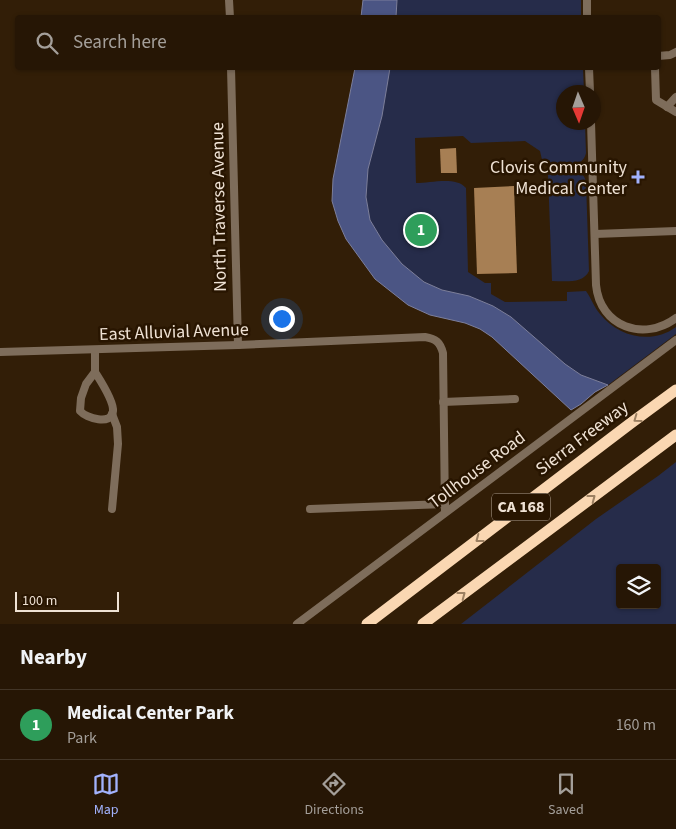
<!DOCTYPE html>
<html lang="en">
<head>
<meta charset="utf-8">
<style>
	:root { --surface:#261605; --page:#322313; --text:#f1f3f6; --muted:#a49f9a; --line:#423527; --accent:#a2b2fd }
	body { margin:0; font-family:"Source Sans 3",sans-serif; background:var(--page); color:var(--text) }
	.controls { position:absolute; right:15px; bottom:15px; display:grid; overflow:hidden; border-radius:5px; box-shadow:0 1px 4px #0004 }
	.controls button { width:45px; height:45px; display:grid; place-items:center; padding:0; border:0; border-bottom:1px solid var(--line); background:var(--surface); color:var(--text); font:25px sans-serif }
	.compass { position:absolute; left:556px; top:85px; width:45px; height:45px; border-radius:50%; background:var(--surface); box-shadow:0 1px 4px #0004; rotate:178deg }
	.scale { position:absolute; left:15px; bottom:12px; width:104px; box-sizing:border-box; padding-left:5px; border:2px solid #efe2d4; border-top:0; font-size:14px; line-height:18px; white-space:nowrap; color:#efe2d4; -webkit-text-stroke:4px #281500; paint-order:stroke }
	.you { position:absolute; left:281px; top:318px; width:18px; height:18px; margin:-12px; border:4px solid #fff; border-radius:50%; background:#1a73e8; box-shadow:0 0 0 8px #1a73e833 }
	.badge { display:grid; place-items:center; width:32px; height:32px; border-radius:50%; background:var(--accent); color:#fff; font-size:16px; font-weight:700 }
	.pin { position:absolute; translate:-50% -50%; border:2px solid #fff; box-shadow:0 1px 5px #0006 }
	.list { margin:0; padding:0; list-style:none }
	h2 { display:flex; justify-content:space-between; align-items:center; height:65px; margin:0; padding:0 20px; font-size:21px }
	h2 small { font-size:16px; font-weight:400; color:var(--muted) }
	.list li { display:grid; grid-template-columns:32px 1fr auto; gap:15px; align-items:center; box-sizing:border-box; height:70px; padding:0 20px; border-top:1px solid var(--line) }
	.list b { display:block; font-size:19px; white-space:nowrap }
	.list p { margin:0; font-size:16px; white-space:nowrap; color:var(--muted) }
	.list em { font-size:16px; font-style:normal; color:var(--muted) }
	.icon { flex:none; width:28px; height:28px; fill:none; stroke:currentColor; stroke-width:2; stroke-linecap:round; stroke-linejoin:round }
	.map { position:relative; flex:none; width:676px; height:624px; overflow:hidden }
	.search { position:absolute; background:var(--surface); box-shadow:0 1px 4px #0004; left:15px; right:15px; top:15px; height:55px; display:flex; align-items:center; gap:12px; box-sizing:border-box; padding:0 18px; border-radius:5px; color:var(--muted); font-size:19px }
	.sheet { height:135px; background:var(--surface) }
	nav { display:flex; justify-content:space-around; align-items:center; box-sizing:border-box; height:70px; border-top:1px solid var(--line); background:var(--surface); font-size:14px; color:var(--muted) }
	nav a { display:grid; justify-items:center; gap:2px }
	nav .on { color:var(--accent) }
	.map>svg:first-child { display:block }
	.green { fill:#262c4a; fill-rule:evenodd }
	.water { fill:#4b5584; stroke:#7c7f9c }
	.building { fill:#a77f54 }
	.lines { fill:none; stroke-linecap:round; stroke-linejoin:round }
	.minor { stroke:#7e6d5b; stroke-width:8 }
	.highway { stroke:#fad7b2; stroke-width:11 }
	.oneway { stroke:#9c8062 }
	.poi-dot { fill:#a2b2fd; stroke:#281500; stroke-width:2 }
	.labels { text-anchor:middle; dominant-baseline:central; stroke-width:5; stroke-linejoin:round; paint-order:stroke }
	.shield { fill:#281500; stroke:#b3a494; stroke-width:1 }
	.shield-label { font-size:16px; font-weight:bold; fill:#efe2d4 }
	.poi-label { font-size:18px; fill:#efe2d4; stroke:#281500; text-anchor:end }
	.street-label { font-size:18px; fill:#efe2d4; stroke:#281500 }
</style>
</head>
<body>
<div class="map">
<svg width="676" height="624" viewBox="0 0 676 624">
	<rect width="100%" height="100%" fill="#321e07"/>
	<g class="green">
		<path d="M397 0H581V17L396 18Z"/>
		<path d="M390 68H583L584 92H564V122L585 123 586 153C585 158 582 162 577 163L545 164H543L540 151 525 141 471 143 463 136 415 138 416 183C431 183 456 176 466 188L468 272 485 283H491V294L505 302 567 301V292L586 291C591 298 594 307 600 314 618 337 652 345 676 327V334L608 385 581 375 565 364 511 317 493 306 469 296 442 290 424 282 402 264 382 240 370 220 366 197 368 169 382 116Z"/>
		<path d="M578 173C583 174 585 177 586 182L589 271C583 284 565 281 552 281L548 175Z"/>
		<path d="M676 462V624H461L596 519 658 476ZM620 568H657V605H620Z"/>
	</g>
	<g class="water">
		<path d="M363 0H397L396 17H361Z"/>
		<path d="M355 68H390L382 116 368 169 366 197 370 220 382 240 402 264 424 282 442 290 469 296 493 306 511 317 565 364 581 375 608 385 595 392 581 404 571 410 492 337 480 329 465 323 430 315 408 305 375 279 346 239 338 221 332 201 333 179Z"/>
	</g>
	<g class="building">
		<path d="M456 148 457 173H441L440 149Z"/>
		<path d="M514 186 517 273 477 274 474 188Z"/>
	</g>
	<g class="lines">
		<g class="minor">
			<path d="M229 0 230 18"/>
			<path d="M587 0V18"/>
			<path d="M658 56 670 55 676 52"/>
			<path d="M231 68 238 345"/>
			<path d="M589 68 590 92"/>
			<path d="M655 68 656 100 676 112"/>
			<path d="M667 107 676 97"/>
			<path d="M591 122 596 285C600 327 644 342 676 318"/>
			<path d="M595 234 676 231"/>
			<path d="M95 350V372L86 384 81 398 80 411C86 418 112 426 113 411 114 401 100 380 95 372"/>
			<path d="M0 352 238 345 425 337C436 339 440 342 443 353L445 512"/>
			<path d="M443 402 515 399"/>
			<path d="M112 509 118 444 117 427 112 414"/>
			<path d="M310 509 445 504"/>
			<path d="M297 624 676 340"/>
		</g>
		<g class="highway">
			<path d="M367 624 631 423 676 390"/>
			<path d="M423 624 676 435"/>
		</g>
	</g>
	<defs><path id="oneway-chevron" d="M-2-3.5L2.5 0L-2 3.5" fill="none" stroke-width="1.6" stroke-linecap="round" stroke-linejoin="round" transform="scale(1.25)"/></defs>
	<g class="oneway">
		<use href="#oneway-chevron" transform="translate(637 419) rotate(144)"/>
		<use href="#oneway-chevron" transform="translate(592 498) rotate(-37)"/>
		<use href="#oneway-chevron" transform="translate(479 539) rotate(143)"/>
		<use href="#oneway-chevron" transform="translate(462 595) rotate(-37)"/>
	</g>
	<path class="poi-dot" d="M635.5 169.5h5v5h5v5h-5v5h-5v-5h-5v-5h5z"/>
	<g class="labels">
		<rect class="shield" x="492" y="493.5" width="58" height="27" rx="4"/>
		<g class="shield-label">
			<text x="521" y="507">CA 168</text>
		</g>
		<g class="poi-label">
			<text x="627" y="167">Clovis Community<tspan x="627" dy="21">Medical Center</tspan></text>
		</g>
		<g class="street-label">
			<text transform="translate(219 207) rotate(-91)">North Traverse Avenue</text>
			<text transform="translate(174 332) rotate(-2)">East Alluvial Avenue</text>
			<text transform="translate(582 438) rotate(-37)">Sierra Freeway</text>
			<text transform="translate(477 470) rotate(-37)">Tollhouse Road</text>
		</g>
	</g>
</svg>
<div class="controls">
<button><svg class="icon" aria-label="layers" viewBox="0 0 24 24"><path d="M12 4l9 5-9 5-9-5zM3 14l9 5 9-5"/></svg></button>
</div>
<svg class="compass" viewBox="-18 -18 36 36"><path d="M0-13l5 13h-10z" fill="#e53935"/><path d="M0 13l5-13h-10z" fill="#a49f9a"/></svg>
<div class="scale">100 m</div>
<div class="you"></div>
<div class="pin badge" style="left:421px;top:230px;background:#2e9e5b">1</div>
<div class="search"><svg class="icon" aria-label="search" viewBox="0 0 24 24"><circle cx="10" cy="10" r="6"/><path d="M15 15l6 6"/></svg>Search here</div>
</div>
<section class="sheet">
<h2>Nearby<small></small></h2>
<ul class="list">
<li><span class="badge" style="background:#2e9e5b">1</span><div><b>Medical Center Park</b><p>Park</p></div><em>160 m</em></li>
</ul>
</section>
<nav>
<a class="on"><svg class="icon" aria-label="map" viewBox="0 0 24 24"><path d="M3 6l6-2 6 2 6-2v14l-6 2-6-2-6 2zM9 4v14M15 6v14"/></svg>Map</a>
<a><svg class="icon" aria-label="directions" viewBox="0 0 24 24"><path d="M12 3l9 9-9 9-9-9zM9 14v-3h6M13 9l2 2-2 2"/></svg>Directions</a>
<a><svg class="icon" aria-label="saved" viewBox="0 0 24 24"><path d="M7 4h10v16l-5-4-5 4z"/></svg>Saved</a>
</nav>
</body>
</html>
